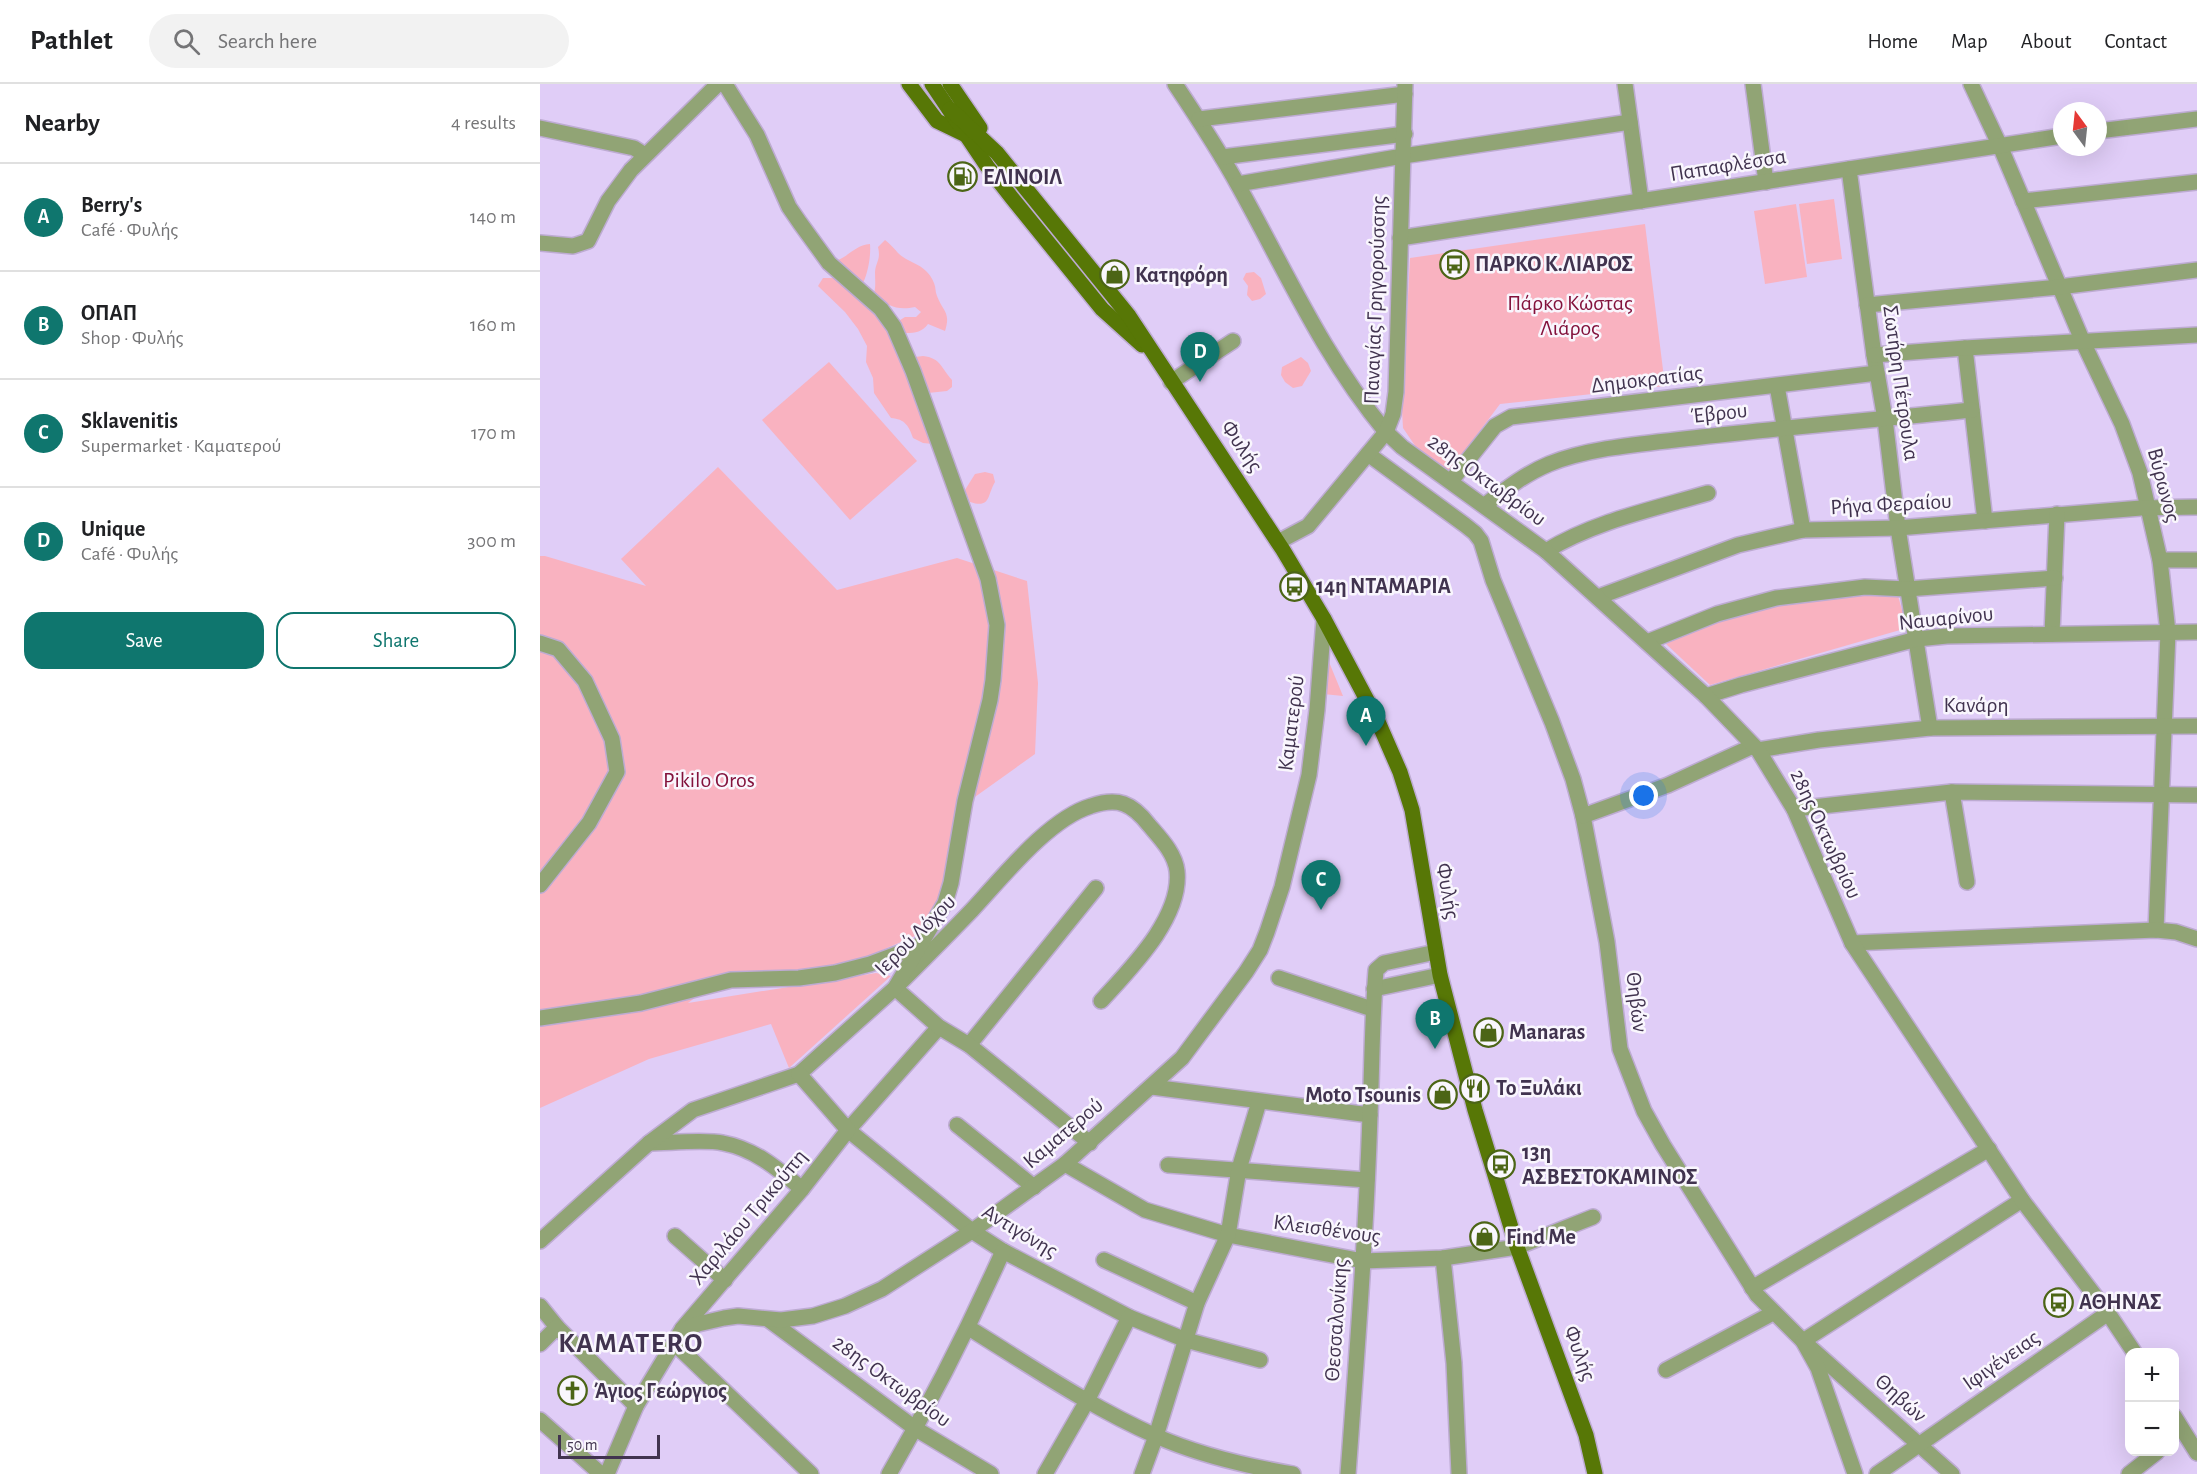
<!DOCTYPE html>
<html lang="en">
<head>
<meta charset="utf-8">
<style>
	:root { --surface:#fff; --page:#f2f2f2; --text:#202124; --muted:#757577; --line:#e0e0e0; --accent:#0f766e }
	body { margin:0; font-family:"Alegreya Sans",sans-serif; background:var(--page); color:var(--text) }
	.controls { position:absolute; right:18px; bottom:18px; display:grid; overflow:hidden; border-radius:12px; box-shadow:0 6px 24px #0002 }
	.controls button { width:54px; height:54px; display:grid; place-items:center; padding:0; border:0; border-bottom:2px solid var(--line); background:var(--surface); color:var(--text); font:30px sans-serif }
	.compass { position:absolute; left:1513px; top:18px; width:54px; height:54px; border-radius:50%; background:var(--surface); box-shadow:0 6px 24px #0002; rotate:345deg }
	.scale { position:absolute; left:18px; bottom:15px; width:102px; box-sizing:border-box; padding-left:6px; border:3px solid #41334f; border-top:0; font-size:16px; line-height:21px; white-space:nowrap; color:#41334f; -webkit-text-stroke:4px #f9f6fd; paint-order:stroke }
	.you { position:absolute; left:1104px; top:712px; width:21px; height:21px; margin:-15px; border:4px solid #fff; border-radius:50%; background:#1a73e8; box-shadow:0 0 0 9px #1a73e833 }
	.badge { display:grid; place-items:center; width:39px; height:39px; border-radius:50%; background:var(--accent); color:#fff; font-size:20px; font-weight:700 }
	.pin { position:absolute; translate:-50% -50px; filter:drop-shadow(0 2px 3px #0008) }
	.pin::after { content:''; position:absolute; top:32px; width:21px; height:18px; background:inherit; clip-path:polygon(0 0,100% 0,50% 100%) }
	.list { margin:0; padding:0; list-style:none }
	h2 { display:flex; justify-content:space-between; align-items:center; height:78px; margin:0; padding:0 24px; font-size:26px }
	h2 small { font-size:20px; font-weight:400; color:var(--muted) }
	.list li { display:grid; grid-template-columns:39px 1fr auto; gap:18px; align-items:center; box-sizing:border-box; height:108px; padding:0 24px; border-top:2px solid var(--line) }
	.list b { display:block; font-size:22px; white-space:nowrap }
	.list p { margin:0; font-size:20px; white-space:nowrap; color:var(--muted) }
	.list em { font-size:20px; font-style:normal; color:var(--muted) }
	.actions { display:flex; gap:12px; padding:18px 24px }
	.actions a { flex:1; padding:14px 0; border:2px solid var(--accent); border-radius:18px; text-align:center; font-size:21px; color:var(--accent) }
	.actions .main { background:var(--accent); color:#fff }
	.icon { flex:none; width:33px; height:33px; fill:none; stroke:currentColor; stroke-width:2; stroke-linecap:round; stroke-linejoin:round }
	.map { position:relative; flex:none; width:1657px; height:1390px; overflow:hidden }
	header { display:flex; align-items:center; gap:36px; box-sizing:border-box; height:84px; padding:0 30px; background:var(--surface); border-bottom:2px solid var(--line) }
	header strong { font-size:28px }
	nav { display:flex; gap:33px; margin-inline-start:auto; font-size:21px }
	.search { width:420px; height:54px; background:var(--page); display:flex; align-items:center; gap:15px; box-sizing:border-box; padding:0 21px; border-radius:33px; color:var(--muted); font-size:22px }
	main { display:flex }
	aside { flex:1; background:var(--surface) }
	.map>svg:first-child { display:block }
	.green { fill:#f9b2c0 }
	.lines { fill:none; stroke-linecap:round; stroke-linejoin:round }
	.minor-casing { stroke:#bdabd2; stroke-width:18 }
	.tertiary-casing { stroke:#bdabd2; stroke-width:18 }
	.primary-casing { stroke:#bdabd2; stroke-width:18 }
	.minor { stroke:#91a475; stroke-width:15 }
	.tertiary { stroke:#91a475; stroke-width:15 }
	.primary { stroke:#577706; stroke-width:15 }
	.labels { text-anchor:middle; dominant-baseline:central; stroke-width:5; stroke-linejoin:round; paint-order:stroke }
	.street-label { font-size:22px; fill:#41334f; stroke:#f9f6fd }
	.poi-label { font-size:22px; font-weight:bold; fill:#41334f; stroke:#f9f6fd; text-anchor:start }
	.park-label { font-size:22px; fill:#83123c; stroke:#f9f6fd }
	.district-label { font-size:28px; font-weight:bold; letter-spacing:1.5px; fill:#41334f; stroke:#f9f6fd }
</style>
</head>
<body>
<header>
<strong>Pathlet</strong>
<div class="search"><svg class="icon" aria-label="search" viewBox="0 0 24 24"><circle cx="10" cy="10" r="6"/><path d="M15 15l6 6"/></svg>Search here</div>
<nav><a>Home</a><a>Map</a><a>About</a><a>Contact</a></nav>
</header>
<main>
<aside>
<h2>Nearby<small>4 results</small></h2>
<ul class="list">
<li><span class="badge">A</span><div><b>Berry's</b><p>Café · Φυλής</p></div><em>140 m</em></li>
<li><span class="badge">B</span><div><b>ΟΠΑΠ</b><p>Shop · Φυλής</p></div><em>160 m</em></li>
<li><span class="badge">C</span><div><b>Sklavenitis</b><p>Supermarket · Καματερού</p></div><em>170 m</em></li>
<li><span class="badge">D</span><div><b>Unique</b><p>Café · Φυλής</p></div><em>300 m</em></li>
</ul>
<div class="actions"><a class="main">Save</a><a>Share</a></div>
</aside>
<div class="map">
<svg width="1657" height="1390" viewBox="0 0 1657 1390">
	<rect width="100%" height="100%" fill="#e0cdf7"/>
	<g class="green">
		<path d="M1294 115 1302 175 1267 180 1259 120Z"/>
		<path d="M1256 120 1267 193 1225 200 1214 127Z"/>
		<path d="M1105 140 1125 302 960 320 909 388 880 369 863 344 862 326 870 174Z"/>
		<path d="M345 156C350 160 354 164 358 169 369 180 386 179 394 199 396 203 395 208 397 212 403 228 411 228 405 247L388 240C382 248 376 249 366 249L357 238 365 233H376L381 228 375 223C358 227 347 222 334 210 336 202 335 196 335 188 336 177 341 176 338 163Z"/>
		<path d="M330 160C331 172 328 189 323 199L298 176C310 171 316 161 330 160Z"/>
		<path d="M714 188 721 194 726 210 720 215 712 217 707 211 708 202 703 195 706 189Z"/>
		<path d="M283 194H293L304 198 347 242 393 360 383 359 373 354C369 342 365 335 351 334L334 309 333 294 326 278 327 262 318 245 305 228 278 202Z"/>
		<path d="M383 272C401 274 401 284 412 296V303L407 307 388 309 375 273Z"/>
		<path d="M761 273 768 279 771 287 762 302 753 304 745 298 741 291 742 283Z"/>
		<path d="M289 278 377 377 310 436 222 336Z"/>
		<path d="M178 383 297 506 417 474 487 497 498 599 495 670 418 725 397 824 375 852 312 879 273 888 180 895 148 919 336 889 351 892 249 984 231 940 109 975 0 1024V472H5L106 502 81 475Z"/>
		<path d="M445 388 453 390 455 398C447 411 451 425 430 418L425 406 435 390Z"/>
		<path d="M1357 508 1367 544 1170 601 1126 560 1152 546 1209 526 1272 516Z"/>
		<path d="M789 578 803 612 783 610 785 586 789 585Z"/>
	</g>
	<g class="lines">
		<defs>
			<g id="minor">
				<path d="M635 0C657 33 679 66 698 101 746 187 783 272 846 348"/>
				<path d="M1085 0 1101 117"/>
				<path d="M1213 0 1226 98"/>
				<path d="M1431 0 1460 62 1543 258 1582 340 1600 389 1620 476 1628 548 1616 846"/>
				<path d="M659 35 865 10"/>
				<path d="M0 44 94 64 105 71"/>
				<path d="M1558 47 1657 35"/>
				<path d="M682 73 865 50"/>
				<path d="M1309 85 1334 271 1345 335 1358 444 1390 644"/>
				<path d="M698 100 863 72 1090 38"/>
				<path d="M1483 117 1657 98"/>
				<path d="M860 154 1522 52"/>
				<path d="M1327 221 1519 203 1657 186"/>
				<path d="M1425 264 1445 437"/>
				<path d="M1334 271 1425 264 1657 251"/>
				<path d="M631 298 693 257"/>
				<path d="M1237 302 1263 446"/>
				<path d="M828 370 925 441 935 449 941 457 953 496 1012 638 1033 695 1043 732 1067 858 1080 965 1104 1027 1123 1061 1217 1211 1263 1257 1412 1390"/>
				<path d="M911 397 955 342 971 333 1337 289"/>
				<path d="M945 421C966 405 985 390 1009 380 1053 362 1115 359 1161 353 1251 343 1342 335 1432 326"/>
				<path d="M1006 467C1055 437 1114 425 1168 409"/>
				<path d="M1620 476H1657"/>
				<path d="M1058 513 1198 461 1263 446 1358 444 1601 424 1657 423"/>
				<path d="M1512 550 1517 430"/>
				<path d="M1107 558 1177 530 1236 514 1325 503 1367 505 1515 494"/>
				<path d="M0 559 18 565 45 597 72 655 77 688 49 739 0 801"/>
				<path d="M1166 612 1201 601 1377 555 1407 552 1657 548"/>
				<path d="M1218 666 1279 656 1390 644 1657 642"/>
				<path d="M1412 708 1427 798"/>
				<path d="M1254 725 1412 708 1657 711"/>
				<path d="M1043 732 1128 701 1213 662"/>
				<path d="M1312 859 1616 846 1636 848 1657 855"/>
				<path d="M739 894 832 925"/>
				<path d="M834 905 900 891"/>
				<path d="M0 934 101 919 191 896 259 894 295 889 330 880 381 861"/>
				<path d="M399 943 308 1046 432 1147 463 1167 589 1233 646 1256 720 1276"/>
				<path d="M429 961 556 804"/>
				<path d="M612 1003 830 1031"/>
				<path d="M417 1041 494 1103"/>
				<path d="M109 1059C129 1059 165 1055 183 1059 215 1065 238 1085 262 1105"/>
				<path d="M550 1059 429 961 399 943 355 904C381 878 407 852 432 826 462 794 508 735 551 722 578 713 592 719 609 741 620 754 635 769 637 787 642 834 590 885 561 917"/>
				<path d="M525 1080 605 1126 688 1151 823 1177 903 1174 977 1163 1053 1133"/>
				<path d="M628 1081 827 1096"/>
				<path d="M135 1152 185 1196"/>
				<path d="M903 1174 914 1279 919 1390"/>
				<path d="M564 1176 657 1219"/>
				<path d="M1212 1204 1449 1065"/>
				<path d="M229 1236 376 1345 451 1390"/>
				<path d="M429 1244C489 1281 550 1323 616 1352 659 1371 706 1382 753 1390"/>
				<path d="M134 1259 271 1390"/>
				<path d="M1126 1286 1233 1229"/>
				<path d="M0 1336 61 1390"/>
				<path d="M349 1390C391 1318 429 1243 463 1167"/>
				<path d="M505 1390 547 1317 589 1233"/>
				<path d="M602 1390 616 1352 657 1219 688 1151 699 1085 719 1018"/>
				<path d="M808 1390C817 1270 826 1151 830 1031 832 983 832 934 836 886L844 879 896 868"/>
				<path d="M1315 1390 1278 1284 1263 1257 1482 1116"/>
				<path d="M1589 1390 1617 1368"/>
			</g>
			<g id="tertiary">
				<path d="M0 159 33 162 48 157 68 117 91 86 178 0"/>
				<path d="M846 348 862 363 1006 467 1166 612 1218 666 1254 725 1312 859 1482 1116 1568 1229 1594 1268"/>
				<path d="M738 458 768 442 846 348 853 330 856 308 865 0"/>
				<path d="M0 1157 109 1059 153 1026 259 990 355 904 405 819 411 799 425 717 450 616 453 596 457 541 448 495 373 287 354 243 341 225 289 179 260 139 249 123 217 51 185 0"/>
				<path d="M0 1222 17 1243 96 1322"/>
				<path d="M142 1245 262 1105 308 1046 259 990"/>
				<path d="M0 1260 17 1243"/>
				<path d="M1634 1332 1657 1369"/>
				<path d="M67 1390 96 1322 141 1247 158 1240 184 1234 198 1232 241 1236 273 1232 305 1222 342 1205 432 1147 525 1080 642 974 706 888 720 866 727 848 742 803 769 691 777 626 784 535"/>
				<path d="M1337 1390 1568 1229"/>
			</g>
			<g id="primary">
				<path d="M369 0 397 37 428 52"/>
				<path d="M392 0 447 82 472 114 562 225 602 261"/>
				<path d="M410 0 440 44"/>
				<path d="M410 25 457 69 589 232 743 466 784 535 836 633 860 688 872 726 900 891 935 1026 977 1163 1046 1351 1055 1390"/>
			</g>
		</defs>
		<use href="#minor" class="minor-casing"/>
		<use href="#tertiary" class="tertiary-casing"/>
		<use href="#primary" class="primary-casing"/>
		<use href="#minor" class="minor"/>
		<use href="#tertiary" class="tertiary"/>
		<use href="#primary" class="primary"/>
	</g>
	<defs>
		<symbol id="fuel-ring" viewBox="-11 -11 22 22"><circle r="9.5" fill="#f9f6fd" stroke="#4c6516" stroke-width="1.5"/><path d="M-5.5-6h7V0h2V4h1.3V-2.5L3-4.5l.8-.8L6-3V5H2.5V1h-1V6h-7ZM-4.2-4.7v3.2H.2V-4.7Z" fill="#4c6516"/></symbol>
		<symbol id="bus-ring" viewBox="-11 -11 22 22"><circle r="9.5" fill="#f9f6fd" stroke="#4c6516" stroke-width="1.5"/><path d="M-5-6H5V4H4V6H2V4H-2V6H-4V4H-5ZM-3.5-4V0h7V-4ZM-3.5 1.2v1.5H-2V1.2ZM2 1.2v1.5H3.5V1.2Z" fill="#4c6516"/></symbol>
		<symbol id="shop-ring" viewBox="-11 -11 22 22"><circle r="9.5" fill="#f9f6fd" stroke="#4c6516" stroke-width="1.5"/><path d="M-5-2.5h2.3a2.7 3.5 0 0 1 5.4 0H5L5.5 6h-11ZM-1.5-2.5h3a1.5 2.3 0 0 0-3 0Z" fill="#4c6516"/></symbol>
		<symbol id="restaurant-ring" viewBox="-11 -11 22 22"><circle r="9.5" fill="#f9f6fd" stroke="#4c6516" stroke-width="1.5"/><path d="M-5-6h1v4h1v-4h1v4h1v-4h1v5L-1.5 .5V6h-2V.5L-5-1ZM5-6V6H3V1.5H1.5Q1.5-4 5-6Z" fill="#4c6516"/></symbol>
		<symbol id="church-ring" viewBox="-11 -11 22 22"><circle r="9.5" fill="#f9f6fd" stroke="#4c6516" stroke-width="1.5"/><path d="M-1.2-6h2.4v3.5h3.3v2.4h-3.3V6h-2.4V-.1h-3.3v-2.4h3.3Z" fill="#4c6516"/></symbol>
	</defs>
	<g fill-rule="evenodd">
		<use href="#fuel-ring" x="406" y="76" width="33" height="33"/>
		<use href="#bus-ring" x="898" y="164" width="33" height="33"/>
		<use href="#shop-ring" x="558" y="174" width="33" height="33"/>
		<use href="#bus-ring" x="738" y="486" width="33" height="33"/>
		<use href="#shop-ring" x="932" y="932" width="33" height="33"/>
		<use href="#restaurant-ring" x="918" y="988" width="33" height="33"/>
		<use href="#shop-ring" x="886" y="994" width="33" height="33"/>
		<use href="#bus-ring" x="944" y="1064" width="33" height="33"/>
		<use href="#shop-ring" x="928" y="1136" width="33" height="33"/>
		<use href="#bus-ring" x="1502" y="1202" width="33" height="33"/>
		<use href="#church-ring" x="16" y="1290" width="33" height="33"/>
	</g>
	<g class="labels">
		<g class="street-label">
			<text transform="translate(1188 81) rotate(-9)">Παπαφλέσσα</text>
			<text transform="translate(835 216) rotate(-88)">Παναγίας Γρηγορούσσης</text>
			<text transform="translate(1107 295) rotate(-7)">Δημοκρατίας</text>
			<text transform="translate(1361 299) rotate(82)">Σωτήρη Πέτρουλα</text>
			<text transform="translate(1179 329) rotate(-6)">Έβρου</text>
			<text transform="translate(702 362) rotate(56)">Φυλής</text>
			<text transform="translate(947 396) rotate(36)">28ης Οκτωβρίου</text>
			<text transform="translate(1624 401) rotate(75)">Βύρωνος</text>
			<text transform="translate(1351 420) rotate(-3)">Ρήγα Φεραίου</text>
			<text transform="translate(1406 534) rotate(-6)">Ναυαρίνου</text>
			<text x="1436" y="621">Κανάρη</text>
			<text transform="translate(751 639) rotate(-83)">Καματερού</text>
			<text transform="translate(1286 750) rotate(65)">28ης Οκτωβρίου</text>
			<text transform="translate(908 807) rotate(80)">Φυλής</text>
			<text transform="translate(375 851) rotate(-45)">Ιερού Λόχου</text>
			<text transform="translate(1097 918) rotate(83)">Θηβών</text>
			<text transform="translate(523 1049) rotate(-40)">Καματερού</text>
			<text transform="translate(208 1133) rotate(-50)">Χαριλάου Τρικούπη</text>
			<text transform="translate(787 1145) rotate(8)">Κλεισθένους</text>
			<text transform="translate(480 1147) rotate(31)">Αντιγόνης</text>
			<text transform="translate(796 1236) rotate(-86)">Θεσσαλονίκης</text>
			<text transform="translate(1040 1269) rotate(70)">Φυλής</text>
			<text transform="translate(1461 1276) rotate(-35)">Ιφιγένειας</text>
			<text transform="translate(352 1297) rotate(36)">28ης Οκτωβρίου</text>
			<text transform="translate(1361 1314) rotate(42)">Θηβών</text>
		</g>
		<g class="poi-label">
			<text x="443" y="93">ΕΛΙΝΟΙΛ</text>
			<text x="935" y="180">ΠΑΡΚΟ Κ.ΛΙΑΡΟΣ</text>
			<text x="595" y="191">Κατηφόρη</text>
			<text x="776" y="502">14η ΝΤΑΜΑΡΙΑ</text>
			<text x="969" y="948">Manaras</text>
			<text x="956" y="1004">Το Ξυλάκι</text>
			<text x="881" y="1011" text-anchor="end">Moto Tsounis</text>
			<text x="982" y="1068">13η<tspan x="982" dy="25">ΑΣΒΕΣΤΟΚΑΜΙΝΟΣ</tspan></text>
			<text x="966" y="1153">Find Me</text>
			<text x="1539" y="1218">ΑΘΗΝΑΣ</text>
			<text x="54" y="1307">Άγιος Γεώργιος</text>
		</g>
		<g class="park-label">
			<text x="1030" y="219">Πάρκο Κώστας<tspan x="1030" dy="25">Λιάρος</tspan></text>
			<text x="169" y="696">Pikilo Oros</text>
		</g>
		<g class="district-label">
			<text x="91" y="1260">KAMATERO</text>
		</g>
	</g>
</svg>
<div class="controls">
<button>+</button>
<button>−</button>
</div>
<svg class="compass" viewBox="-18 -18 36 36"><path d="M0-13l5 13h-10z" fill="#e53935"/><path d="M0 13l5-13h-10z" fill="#757577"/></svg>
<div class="scale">50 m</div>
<div class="you"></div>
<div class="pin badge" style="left:826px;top:662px">A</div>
<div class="pin badge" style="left:895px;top:965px">B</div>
<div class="pin badge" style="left:781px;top:826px">C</div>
<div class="pin badge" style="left:660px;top:298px">D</div>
</div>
</main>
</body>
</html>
